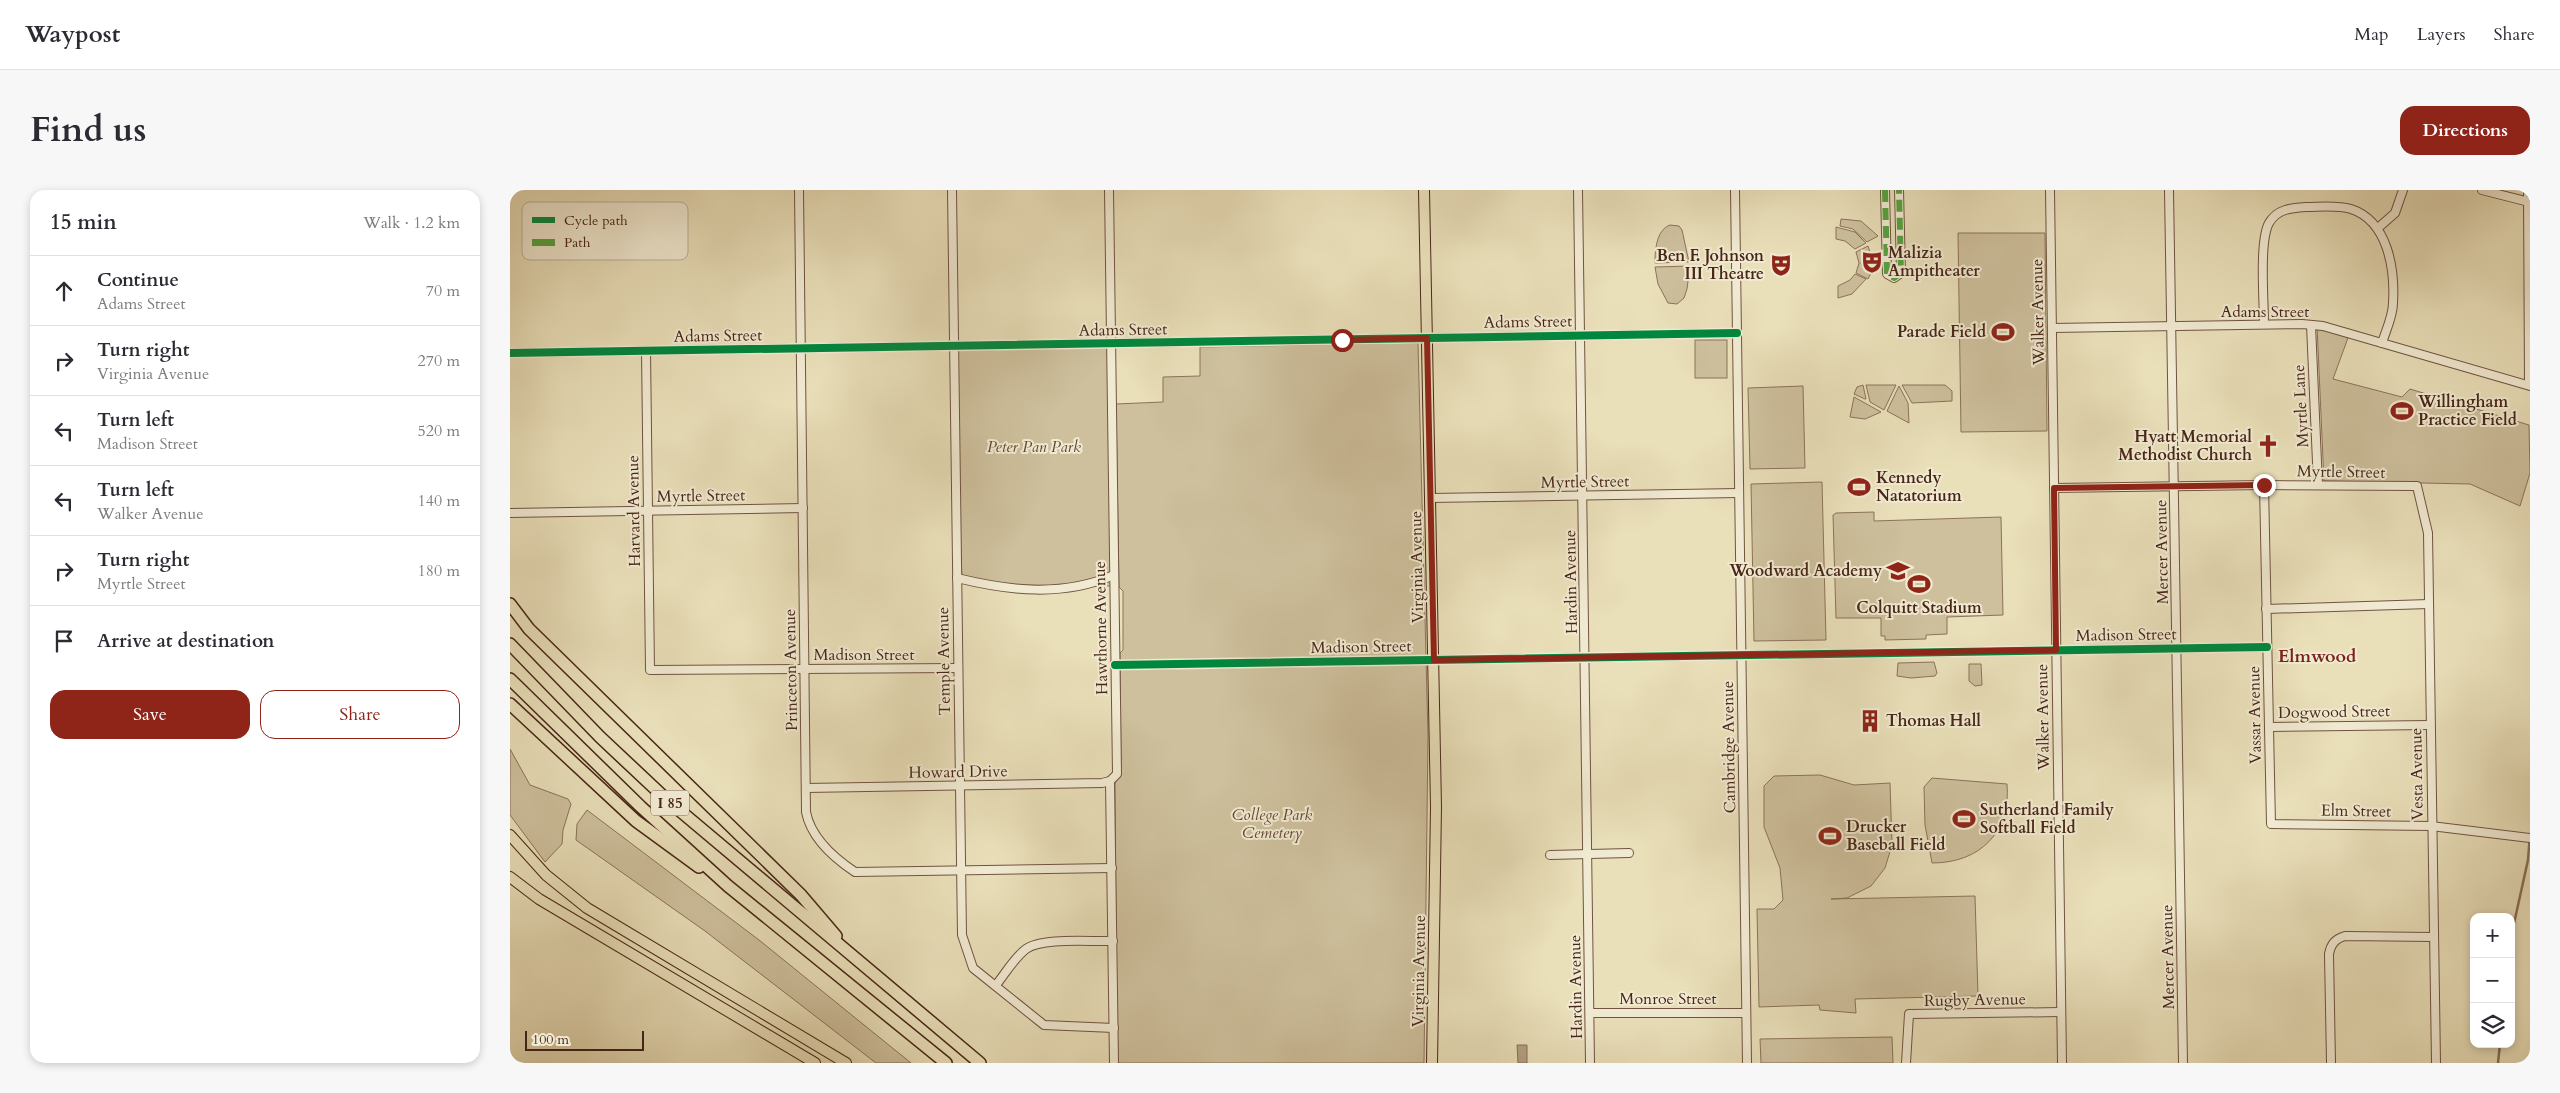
<!DOCTYPE html>
<html lang="en">
<head>
<meta charset="utf-8">
<style>
	:root { --surface:#fff; --page:#f7f7f7; --text:#2b2b33; --muted:#7c7c81; --line:#e1e1e2; --accent:#8f2418 }
	body { margin:0; font-family:Cardo,serif; background:var(--page); color:var(--text) }
	.controls { position:absolute; right:15px; bottom:15px; display:grid; overflow:hidden; border-radius:10px; box-shadow:0 2px 8px #0003 }
	.controls button { width:45px; height:45px; display:grid; place-items:center; padding:0; border:0; border-bottom:1px solid var(--line); background:var(--surface); color:var(--text); font:25px sans-serif }
	.scale { position:absolute; left:15px; bottom:12px; width:119px; box-sizing:border-box; padding-left:5px; border:2px solid #482617; border-top:0; font-size:14px; line-height:18px; white-space:nowrap; color:#482617; -webkit-text-stroke:4px #f1ead2; paint-order:stroke }
	.stop { position:absolute; width:15px; height:15px; margin:-11px; border:4px solid #8f2418; border-radius:50%; background:#fff }
	.stop.end { background:#8f2418; border-color:#fff; box-shadow:0 1px 5px #0008 }
	.list { margin:0; padding:0; list-style:none }
	h2 { display:flex; justify-content:space-between; align-items:center; height:65px; margin:0; padding:0 20px; font-size:21px }
	h2 small { font-size:16px; font-weight:400; color:var(--muted) }
	.list li { display:grid; grid-template-columns:32px 1fr auto; gap:15px; align-items:center; box-sizing:border-box; height:70px; padding:0 20px; border-top:1px solid var(--line) }
	.list b { display:block; font-size:19px; white-space:nowrap }
	.list p { margin:0; font-size:16px; white-space:nowrap; color:var(--muted) }
	.list em { font-size:16px; font-style:normal; color:var(--muted) }
	.actions { display:flex; gap:10px; padding:15px 20px }
	.actions a { flex:1; padding:11px 0; border:1px solid var(--accent); border-radius:15px; text-align:center; font-size:18px; color:var(--accent) }
	.actions .main { background:var(--accent); color:#fff }
	.icon { flex:none; width:28px; height:28px; fill:none; stroke:currentColor; stroke-width:2; stroke-linecap:round; stroke-linejoin:round }
	.map { position:relative; flex:none; width:2020px; height:873px; overflow:hidden; border-radius:15px }
	header { display:flex; align-items:center; gap:30px; box-sizing:border-box; height:70px; padding:0 25px; background:var(--surface); border-bottom:1px solid var(--line) }
	header strong { font-size:24px }
	nav { display:flex; gap:28px; margin-inline-start:auto; font-size:18px }
	.intro { display:flex; align-items:center; justify-content:space-between; box-sizing:border-box; height:120px; padding:0 30px }
	h1 { margin:0; font-size:35px }
	.button { padding:12px 22px; border-radius:15px; background:var(--accent); color:#fff; font-size:18px; font-weight:700 }
	main { display:flex; gap:30px; padding:0 30px }
	aside { flex:1; background:var(--surface); border-radius:15px; box-shadow:0 2px 8px #0003 }
	.map>svg:first-child { display:block }
	.green { fill:#cec09d; stroke:#8b735a }
	.water { fill:#b2a082; stroke:#886f57 }
	.lines { fill:none; stroke-linecap:round; stroke-linejoin:round }
	.stream { stroke:#886f57; stroke-width:2.5 }
	.minor-casing { stroke:#705440; stroke-width:10 }
	.major-casing { stroke:#482617; stroke-width:12 }
	.highway-casing { stroke:#482617; stroke-width:14 }
	.minor { stroke:#f1ead2; stroke-width:8 }
	.major { stroke:#e9dfb9; stroke-width:10 }
	.highway { stroke:#e9dfb9; stroke-width:11 }
	.quiet { stroke:#56a340; stroke-width:6; stroke-dasharray:12 6; stroke-linecap:butt }
	.cycleway-casing { stroke:#f1ead2; stroke-width:11 }
	.cycleway { stroke:#00873e; stroke-width:8 }
	.route { stroke:#8f2418; stroke-width:6 }
	.labels { text-anchor:middle; dominant-baseline:central; stroke-width:4; stroke-linejoin:round; paint-order:stroke }
	.shield { fill:#f1ead2; stroke:#7b614f; stroke-width:1 }
	.shield-label { font-size:15px; font-weight:bold; fill:#482617 }
	.poi-label { font-size:16px; font-weight:bold; fill:#482617; stroke:#f1ead2; text-anchor:start }
	.street-label { font-size:16px; fill:#482617; stroke:#f1ead2 }
	.park-label { font-size:16px; font-style:italic; fill:#634532; stroke:#f1ead2 }
	.neighbourhood-label { font-size:18px; font-weight:bold; fill:#7a1f14; stroke:#f1ead2 }
	.key { fill:#f1ead2; stroke:#beaf9a; stroke-width:1 }
	.key-label { font-size:14px; fill:#482617 }
</style>
</head>
<body>
<header>
<strong>Waypost</strong>
<nav><a>Map</a><a>Layers</a><a>Share</a></nav>
</header>
<div class="intro"><h1>Find us</h1><a class="button">Directions</a></div>
<main>
<aside>
<h2>15 min<small>Walk · 1.2 km</small></h2>
<ul class="list">
<li><svg class="icon" aria-label="ahead" viewBox="0 0 24 24"><path d="M12 20V5M6 11l6-6 6 6"/></svg><div><b>Continue</b><p>Adams Street</p></div><em>70 m</em></li>
<li><svg class="icon" aria-label="right" viewBox="0 0 24 24"><path d="M7 20v-9h11M14 6l5 5-5 5"/></svg><div><b>Turn right</b><p>Virginia Avenue</p></div><em>270 m</em></li>
<li><svg class="icon" aria-label="left" viewBox="0 0 24 24"><path d="M17 20v-9H6M10 6l-5 5 5 5"/></svg><div><b>Turn left</b><p>Madison Street</p></div><em>520 m</em></li>
<li><svg class="icon" aria-label="left" viewBox="0 0 24 24"><path d="M17 20v-9H6M10 6l-5 5 5 5"/></svg><div><b>Turn left</b><p>Walker Avenue</p></div><em>140 m</em></li>
<li><svg class="icon" aria-label="right" viewBox="0 0 24 24"><path d="M7 20v-9h11M14 6l5 5-5 5"/></svg><div><b>Turn right</b><p>Myrtle Street</p></div><em>180 m</em></li>
<li><svg class="icon" aria-label="arrive" viewBox="0 0 24 24"><path d="M6 21V4h12l-3 4 3 4H6"/></svg><div><b>Arrive at destination</b></div></li>
</ul>
<div class="actions"><a class="main">Save</a><a>Share</a></div>
</aside>
<div class="map">
<svg width="2020" height="873" viewBox="0 0 2020 873">
	<rect width="100%" height="100%" fill="#e9dfb9"/>
	<filter id="stains"><feTurbulence type="fractalNoise" baseFrequency=".004" numOctaves="4"/><feColorMatrix values="0 0 0 0 .2 0 0 0 0 .09 0 0 0 0 .02 0 0 0 .5 -.17"/></filter>
	<radialGradient id="worn" r=".72"><stop offset=".6" stop-color="#630" stop-opacity="0"/><stop offset="1" stop-color="#630" stop-opacity=".3"/></radialGradient>
	<g class="green">
		<path d="M1331 29 1351 31 1368 46 1357 52 1343 39 1330 36Z"/>
		<path d="M1160 35 1169 36 1172 40 1179 72 1145 73C1145 61 1146 40 1160 35Z"/>
		<path d="M1326 37 1345 42 1356 53 1345 59 1335 51 1326 49Z"/>
		<path d="M1448 43H1535L1537 241 1451 242Z"/>
		<path d="M1358 56 1360 62 1353 66 1351 73 1353 79 1361 83 1358 89 1346 83 1349 73 1346 62Z"/>
		<path d="M1180 76 1177 99 1174 108 1167 114 1158 113 1148 94 1145 77Z"/>
		<path d="M1345 84 1356 89 1342 104 1328 108V96L1340 90Z"/>
		<path d="M1807 136 1839 145 1823 189 1892 207 1900 199 2019 235 2020 283 2010 316 1960 294 1814 291Z"/>
		<rect x="1185" y="150" width="32" height="38"/>
		<path d="M603 151 604 396 487 395 452 389 442 154Z"/>
		<path d="M908 153 918 546 914 873H607L605 594 611 577 610 463 613 460V401L609 397 606 214 653 212V187L690 186V157Z"/>
		<path d="M1353 195 1356 209H1355L1344 204 1347 197Z"/>
		<path d="M1356 195H1386L1374 220 1360 212Z"/>
		<path d="M1392 195H1435L1442 201V211L1402 213Z"/>
		<path d="M1293 196 1295 278 1240 279 1238 198Z"/>
		<path d="M1389 196 1398 213 1399 233 1377 221Z"/>
		<path d="M1344 207 1371 222 1355 229 1340 227Z"/>
		<path d="M1312 292 1316 450 1244 451 1241 294Z"/>
		<path d="M1364 322V331L1491 327 1493 425 1437 427V444L1416 445V449L1375 450V446H1371V428H1326L1323 325 1326 323Z"/>
		<path d="M1424 472 1427 483 1425 486 1401 488 1387 486 1388 473Z"/>
		<path d="M1459 474H1471L1472 495 1465 496 1459 491Z"/>
		<path d="M0 559 20 595 58 609 61 614 53 640 52 654 35 672 0 625Z"/>
		<path d="M1310 585 1344 595 1380 593 1382 655 1375 678 1361 696 1337 708 1321 709 1465 706 1468 806 1345 809 1346 823 1310 820 1309 815 1249 817 1247 719H1264L1273 710 1270 678 1254 637V596L1264 586Z"/>
		<path d="M1422 588 1497 594C1501 642 1470 673 1422 673L1415 635 1414 597Z"/>
		<path d="M77 620 249 750 401 873H366L195 741 66 650 67 634Z"/>
		<path d="M1382 847 1383 873H1251L1250 849Z"/>
	</g>
	<path class="water" d="M1007 855H1017V873H1008Z"/>
	<g class="lines">
		<g class="stream">
			<path d="M2001 747 2018 670 2020 644"/>
			<path d="M1988 873 1990 854"/>
		</g>
		<defs>
			<g id="minor">
				<path d="M289 0 296 622C301 648 324 668 345 682L602 678"/>
				<path d="M442 0 452 745 463 778 534 835 604 838"/>
				<path d="M599 0 607 584 600 591 604 873"/>
				<path d="M1068 0 1080 873"/>
				<path d="M1225 0 1237 873"/>
				<path d="M1375 0 1377 84 1384 88 1391 83 1389 0"/>
				<path d="M1540 0 1552 873"/>
				<path d="M1659 0 1673 873"/>
				<path d="M1972 0 2019 12"/>
				<path d="M2018 0 2019 195"/>
				<path d="M1868 38 1885 23 1893 0"/>
				<path d="M1754 134C1754 111 1749 51 1759 33 1767 19 1781 18 1796 17 1810 17 1827 15 1841 19 1878 31 1885 79 1883 113 1883 126 1876 140 1872 153"/>
				<path d="M1801 135 1808 295"/>
				<path d="M1542 138 1792 134 1813 136 2020 196"/>
				<path d="M136 161 140 480 448 478"/>
				<path d="M0 163 1227 143"/>
				<path d="M1754 295 1761 634 1921 636 2020 648"/>
				<path d="M1544 298 1754 295 1907 296 1918 343 1926 873"/>
				<path d="M921 308 1229 303"/>
				<path d="M0 323 293 318"/>
				<path d="M447 388C500 401 553 407 604 385"/>
				<path d="M1756 419 1919 414"/>
				<path d="M605 475 1757 457"/>
				<path d="M1759 537 1920 535"/>
				<path d="M296 598 592 593 600 591"/>
				<path d="M1040 665 1119 663"/>
				<path d="M486 795C495 784 504 768 516 759 532 747 582 752 603 751"/>
				<path d="M1080 823H1236"/>
				<path d="M1396 873 1399 824 1551 822"/>
				<path d="M1821 873 1819 764C1821 754 1825 749 1835 746L1923 747"/>
			</g>
			<g id="major">
				<path d="M914 0 926 617 922 873"/>
				<path d="M0 645 36 685 77 718 336 873"/>
				<path d="M0 687 29 709 305 873"/>
			</g>
			<g id="highway">
				<path d="M0 414 19 439 291 705 326 746"/>
				<path d="M0 454 90 547 156 609 470 873"/>
				<path d="M0 489 131 617 218 696 436 873"/>
				<path d="M0 514 126 631 189 677"/>
			</g>
		</defs>
		<use href="#minor" class="minor-casing"/>
		<use href="#major" class="major-casing"/>
		<use href="#highway" class="highway-casing"/>
		<use href="#minor" class="minor"/>
		<use href="#major" class="major"/>
		<use href="#highway" class="highway"/>
		<path class="quiet" d="M1375 0 1377 84 1384 88 1391 83 1389 0"/>
		<defs>
			<g id="cycleway">
				<path d="M0 163 1227 143"/>
				<path d="M605 475 1757 457"/>
			</g>
		</defs>
		<use href="#cycleway" class="cycleway-casing"/>
		<use href="#cycleway" class="cycleway"/>
	</g>
	<g class="lines">
		<path class="route" d="M832 150 917 148 924 470 1546 460 1544 298 1754 295"/>
	</g>
	<defs>
		<symbol id="theatre-bare" viewBox="-9 -9 18 18"><path d="M-5-5.5Q0-4 5-5.5V0Q5 5 0 6Q-5 5-5 0ZM-3.3-2.5H-1v1.5H-3.3ZM1-2.5H3.3v1.5H1ZM-2.8 1Q0 5.5 2.8 1Z" fill="#8f2418" stroke="#f1ead2" stroke-width="2.5" paint-order="stroke"/></symbol>
		<symbol id="stadium-bare" viewBox="-9 -9 18 18"><path d="M0-5a6.5 5 0 1 0 0 10a6.5 5 0 1 0 0-10ZM-3.5-1.8h7v3.6h-7Z" fill="#8f2418" stroke="#f1ead2" stroke-width="2.5" paint-order="stroke"/></symbol>
		<symbol id="church-bare" viewBox="-9 -9 18 18"><path d="M-1.2-6h2.4v3.5h3.3v2.4h-3.3V6h-2.4V-.1h-3.3v-2.4h3.3Z" fill="#8f2418" stroke="#f1ead2" stroke-width="2.5" paint-order="stroke"/></symbol>
		<symbol id="school-bare" viewBox="-9 -9 18 18"><path d="M0-5L7-2L0 1L-7-2ZM-4 1L0 2.5L4 1V4Q0 6-4 4Z" fill="#8f2418" stroke="#f1ead2" stroke-width="2.5" paint-order="stroke"/></symbol>
		<symbol id="building-bare" viewBox="-9 -9 18 18"><path d="M-4-6H4V6H1V3H-1V6H-4ZM-2.5-4.3h1.7v1.8h-1.7ZM.8-4.3h1.7v1.8H.8ZM-2.5-1h1.7V.8h-1.7ZM.8-1h1.7V.8H.8Z" fill="#8f2418" stroke="#f1ead2" stroke-width="2.5" paint-order="stroke"/></symbol>
	</defs>
	<g fill-rule="evenodd">
		<use href="#theatre-bare" x="1346" y="56" width="32" height="32"/>
		<use href="#theatre-bare" x="1255" y="59" width="32" height="32"/>
		<use href="#stadium-bare" x="1477" y="126" width="32" height="32"/>
		<use href="#stadium-bare" x="1876" y="205" width="32" height="32"/>
		<use href="#church-bare" x="1742" y="240" width="32" height="32"/>
		<use href="#stadium-bare" x="1333" y="281" width="32" height="32"/>
		<use href="#school-bare" x="1372" y="365" width="32" height="32"/>
		<use href="#stadium-bare" x="1393" y="378" width="32" height="32"/>
		<use href="#building-bare" x="1344" y="515" width="32" height="32"/>
		<use href="#stadium-bare" x="1438" y="613" width="32" height="32"/>
		<use href="#stadium-bare" x="1304" y="630" width="32" height="32"/>
	</g>
	<g class="labels">
		<rect class="shield" x="141" y="600.5" width="38" height="25" rx="4"/>
		<g class="shield-label">
			<text x="160" y="613">I 85</text>
		</g>
		<g class="poi-label">
			<text x="1378" y="63">Malizia<tspan x="1378" dy="18">Ampitheater</tspan></text>
			<text x="1254" y="66" text-anchor="end">Ben F. Johnson<tspan x="1254" dy="18">III Theatre</tspan></text>
			<text x="1476" y="142" text-anchor="end">Parade Field</text>
			<text x="1908" y="212">Willingham<tspan x="1908" dy="18">Practice Field</tspan></text>
			<text x="1742" y="247" text-anchor="end">Hyatt Memorial<tspan x="1742" dy="18">Methodist Church</tspan></text>
			<text x="1366" y="288">Kennedy<tspan x="1366" dy="18">Natatorium</tspan></text>
			<text x="1372" y="381" text-anchor="end">Woodward Academy</text>
			<text x="1409" y="418" text-anchor="middle">Colquitt Stadium</text>
			<text x="1376" y="531">Thomas Hall</text>
			<text x="1470" y="620">Sutherland Family<tspan x="1470" dy="18">Softball Field</tspan></text>
			<text x="1336" y="637">Drucker<tspan x="1336" dy="18">Baseball Field</tspan></text>
		</g>
		<g class="street-label">
			<text transform="translate(1528 122) rotate(-91)">Walker Avenue</text>
			<text x="1755" y="122">Adams Street</text>
			<text transform="translate(1018 132) rotate(-1)">Adams Street</text>
			<text transform="translate(613 140) rotate(-1)">Adams Street</text>
			<text transform="translate(208 146) rotate(-1)">Adams Street</text>
			<text transform="translate(1791 216) rotate(-93)">Myrtle Lane</text>
			<text transform="translate(1831 282) rotate(1)">Myrtle Street</text>
			<text transform="translate(1075 292) rotate(-1)">Myrtle Street</text>
			<text transform="translate(191 306) rotate(-1)">Myrtle Street</text>
			<text transform="translate(124 321) rotate(-91)">Harvard Avenue</text>
			<text transform="translate(1652 362) rotate(-91)">Mercer Avenue</text>
			<text transform="translate(907 377) rotate(-91)">Virginia Avenue</text>
			<text transform="translate(1061 392) rotate(-91)">Hardin Avenue</text>
			<text transform="translate(591 438) rotate(-91)">Hawthorne Avenue</text>
			<text transform="translate(1616 445) rotate(-1)">Madison Street</text>
			<text transform="translate(851 457) rotate(-1)">Madison Street</text>
			<text x="354" y="465">Madison Street</text>
			<text transform="translate(434 471) rotate(-91)">Temple Avenue</text>
			<text transform="translate(281 480) rotate(-91)">Princeton Avenue</text>
			<text transform="translate(1824 522) rotate(-1)">Dogwood Street</text>
			<text transform="translate(1745 525) rotate(-91)">Vassar Avenue</text>
			<text transform="translate(1533 527) rotate(-91)">Walker Avenue</text>
			<text transform="translate(1219 557) rotate(-91)">Cambridge Avenue</text>
			<text transform="translate(448 582) rotate(-1)">Howard Drive</text>
			<text transform="translate(1907 584) rotate(-91)">Vesta Avenue</text>
			<text transform="translate(1846 621) rotate(1)">Elm Street</text>
			<text transform="translate(1658 767) rotate(-91)">Mercer Avenue</text>
			<text transform="translate(909 781) rotate(-89)">Virginia Avenue</text>
			<text transform="translate(1066 797) rotate(-91)">Hardin Avenue</text>
			<text x="1158" y="809">Monroe Street</text>
			<text transform="translate(1465 810) rotate(-1)">Rugby Avenue</text>
		</g>
		<g class="park-label">
			<text x="524" y="257">Peter Pan Park</text>
			<text x="762" y="625">College Park<tspan x="762" dy="18">Cemetery</tspan></text>
		</g>
		<g class="neighbourhood-label">
			<text x="1807" y="466">Elmwood</text>
		</g>
	</g>
	<rect x="12" y="12" width="166" height="58" rx="8" class="key"/>
	<rect x="22" y="27" width="23" height="6" fill="#00873e"/>
	<rect x="22" y="49" width="23" height="7" fill="#56a340"/>
	<g class="key-label">
		<text x="54" y="35">Cycle path</text>
		<text x="54" y="57">Path</text>
	</g>
	<rect width="100%" height="100%" filter="url(#stains)"/>
	<rect width="100%" height="100%" fill="url(#worn)"/>
</svg>
<div class="controls">
<button>+</button>
<button>−</button>
<button><svg class="icon" aria-label="layers" viewBox="0 0 24 24"><path d="M12 4l9 5-9 5-9-5zM3 14l9 5 9-5"/></svg></button>
</div>
<div class="scale">100 m</div>
<div class="stop" style="left:832px;top:150px"></div>
<div class="stop end" style="left:1754px;top:295px"></div>
</div>
</main>
</body>
</html>
